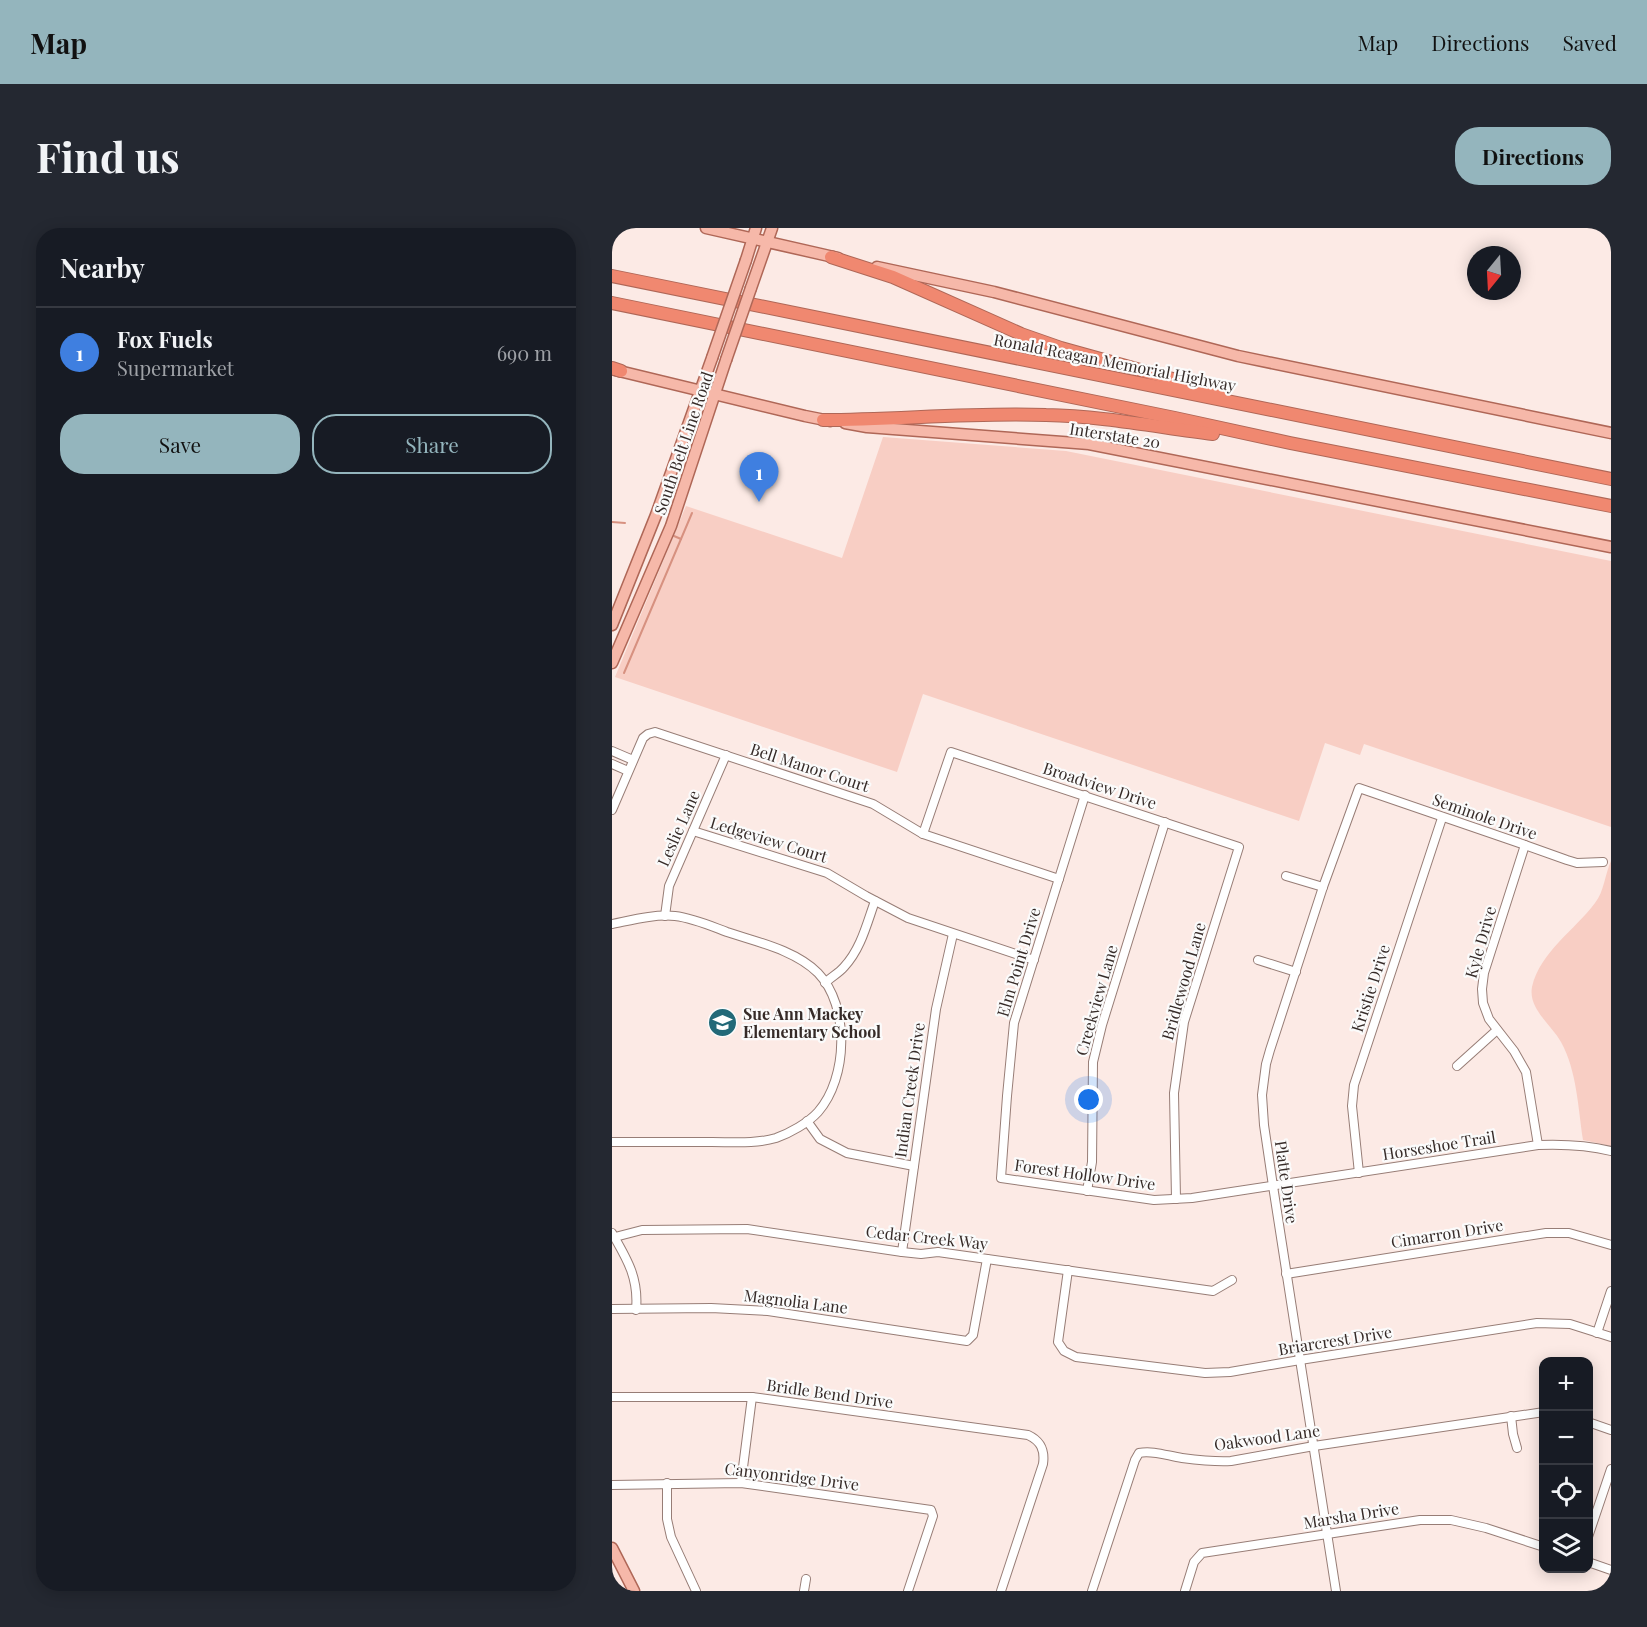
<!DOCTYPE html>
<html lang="en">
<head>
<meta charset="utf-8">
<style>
	:root { --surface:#171b24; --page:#242831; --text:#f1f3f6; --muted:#9ea1a6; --line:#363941; --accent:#94b5bd }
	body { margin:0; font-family:"Playfair Display",serif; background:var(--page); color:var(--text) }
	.controls { position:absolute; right:18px; bottom:18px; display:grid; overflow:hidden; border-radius:12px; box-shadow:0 3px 15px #0003 }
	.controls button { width:54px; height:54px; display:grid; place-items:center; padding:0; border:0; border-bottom:2px solid var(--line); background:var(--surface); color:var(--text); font:30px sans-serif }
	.compass { position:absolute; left:855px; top:18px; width:54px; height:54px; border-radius:50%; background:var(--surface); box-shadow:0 3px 15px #0003; rotate:198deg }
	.you { position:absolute; left:477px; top:872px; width:21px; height:21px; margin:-15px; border:4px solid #fff; border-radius:50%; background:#1a73e8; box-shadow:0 0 0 9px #1a73e833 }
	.badge { display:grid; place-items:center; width:39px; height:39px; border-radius:50%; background:var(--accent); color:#fff; font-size:20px; font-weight:700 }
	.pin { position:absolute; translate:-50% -50px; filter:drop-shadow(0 2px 3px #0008) }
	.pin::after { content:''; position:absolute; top:32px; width:21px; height:18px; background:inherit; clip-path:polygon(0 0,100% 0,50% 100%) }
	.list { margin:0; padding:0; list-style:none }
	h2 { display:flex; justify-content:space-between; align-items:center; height:78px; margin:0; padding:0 24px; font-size:26px }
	h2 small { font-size:20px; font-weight:400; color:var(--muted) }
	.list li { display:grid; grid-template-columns:39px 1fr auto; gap:18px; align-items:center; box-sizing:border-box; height:90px; padding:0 24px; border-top:2px solid var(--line) }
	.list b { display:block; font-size:22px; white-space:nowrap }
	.list p { margin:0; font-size:20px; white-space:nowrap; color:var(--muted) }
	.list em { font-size:20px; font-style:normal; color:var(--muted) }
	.actions { display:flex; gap:12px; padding:18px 24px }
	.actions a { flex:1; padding:14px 0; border:2px solid var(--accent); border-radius:24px; text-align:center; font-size:21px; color:var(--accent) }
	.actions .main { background:var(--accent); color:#111 }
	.icon { flex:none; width:33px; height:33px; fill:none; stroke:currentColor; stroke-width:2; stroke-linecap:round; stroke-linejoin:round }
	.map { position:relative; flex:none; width:999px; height:1363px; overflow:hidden; border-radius:24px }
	header { display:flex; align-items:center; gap:36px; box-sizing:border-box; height:84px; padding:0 30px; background:var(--accent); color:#111 }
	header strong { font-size:28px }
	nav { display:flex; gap:33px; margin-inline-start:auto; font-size:21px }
	.intro { display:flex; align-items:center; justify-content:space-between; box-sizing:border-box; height:144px; padding:0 36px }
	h1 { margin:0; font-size:42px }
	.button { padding:15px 27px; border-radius:24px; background:var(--accent); color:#111; font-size:21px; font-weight:700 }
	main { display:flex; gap:36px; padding:0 36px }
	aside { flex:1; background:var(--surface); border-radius:24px; box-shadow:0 3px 15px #0003 }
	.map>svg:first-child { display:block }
	.green { fill:#f8cec4 }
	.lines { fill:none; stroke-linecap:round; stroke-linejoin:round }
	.stream { stroke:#d79180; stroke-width:2 }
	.minor-casing { stroke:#977d76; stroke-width:10 }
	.major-casing { stroke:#af6757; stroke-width:13 }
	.highway-casing { stroke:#af6757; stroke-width:14 }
	.minor { stroke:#fff; stroke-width:8 }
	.major { stroke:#f6b8a9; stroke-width:10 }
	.highway { stroke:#f08870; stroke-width:12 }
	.major-bridge-casing { stroke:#af6757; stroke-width:13; stroke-linecap:butt }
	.major-bridge { stroke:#f6b8a9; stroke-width:10 }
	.labels { text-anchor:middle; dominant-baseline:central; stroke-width:4.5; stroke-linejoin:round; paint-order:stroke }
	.street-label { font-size:16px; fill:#362b28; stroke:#fbfbfb }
	.poi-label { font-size:16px; font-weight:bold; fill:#362b28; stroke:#fbfbfb; text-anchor:start }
</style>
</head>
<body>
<header>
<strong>Map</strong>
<nav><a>Map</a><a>Directions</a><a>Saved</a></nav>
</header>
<div class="intro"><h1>Find us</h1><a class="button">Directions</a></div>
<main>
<aside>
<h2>Nearby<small></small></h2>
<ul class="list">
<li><span class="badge" style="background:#3f7fe0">1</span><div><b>Fox Fuels</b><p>Supermarket</p></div><em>690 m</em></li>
</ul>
<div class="actions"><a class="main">Save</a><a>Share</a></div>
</aside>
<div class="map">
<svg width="999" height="1363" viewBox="0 0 999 1363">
	<rect width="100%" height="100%" fill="#fceae5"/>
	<g class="green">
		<path d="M271 209 454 223 999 333V599L752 516 748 527 713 515 687 593 311 466 285 544 3 449 74 278 230 330Z"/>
		<path d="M999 633V918L971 912C966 880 965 843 949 814 939 796 916 781 920 759 928 724 963 702 983 675 992 664 993 646 999 633Z"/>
	</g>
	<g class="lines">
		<g class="stream">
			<path d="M0 294 13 295"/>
			<path d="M62 308 69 311 80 285"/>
			<path d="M12 445 69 311"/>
		</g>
		<defs>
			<g id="minor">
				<path d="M0 523 21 532"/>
				<path d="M0 536 16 543"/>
				<path d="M473 567 402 795 395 868 389 950 542 972 580 970 926 917C951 916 975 917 999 923"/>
				<path d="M0 582 31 510 36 506 43 504 261 576 311 606 447 651"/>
				<path d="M81 603 215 645 254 668 296 690 422 732"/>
				<path d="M311 606 339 524 627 619 572 794 562 865 564 971"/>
				<path d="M913 617 872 745 870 761 871 775 877 791 902 823 914 844 926 917"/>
				<path d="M674 648 711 659"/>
				<path d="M53 688 57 658 114 527"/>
				<path d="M0 696C20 692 42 686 63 688 81 690 99 698 115 704 145 714 183 722 206 745 238 778 236 850 206 884 196 895 178 905 164 910 144 916 121 914 100 914 67 914 33 914 0 914"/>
				<path d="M646 732 684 744"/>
				<path d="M213 755C219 749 227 745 232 739 249 721 255 695 263 673"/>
				<path d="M845 838 885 802"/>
				<path d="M195 893 208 911 235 925 302 938"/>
				<path d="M747 945 740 878 742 857 830 590"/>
				<path d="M475 963 480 934 481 834 490 797 553 594"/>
				<path d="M0 1005C15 1031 27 1050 24 1082"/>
				<path d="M3 1009 30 1002 135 1001 290 1024 309 1026 326 1024 601 1063 620 1052"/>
				<path d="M290 1024 324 781 341 706"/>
				<path d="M456 1042 446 1114 452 1123 464 1129 593 1145 618 1144 688 1132 925 1095 958 1096 999 1109"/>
				<path d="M674 1046 934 1005H957L999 1017"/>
				<path d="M0 1081 99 1080 156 1083 355 1113 361 1107 375 1031"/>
				<path d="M985 1105 999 1063"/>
				<path d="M0 1169H140L416 1207C429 1213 433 1222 431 1236L389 1363"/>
				<path d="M899 1188 901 1206 905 1220"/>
				<path d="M976 1194 999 1202"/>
				<path d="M55 1255V1291L59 1309 84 1363"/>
				<path d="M129 1255 140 1169"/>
				<path d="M0 1257 129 1255 319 1282 321 1288 296 1363"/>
				<path d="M976 1309 999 1241"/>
				<path d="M976 1334 999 1342"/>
				<path d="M192 1363 194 1351"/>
				<path d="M480 1363 523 1232 527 1225C541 1222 556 1228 570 1230 586 1232 603 1234 619 1233L702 1218 932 1184"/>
				<path d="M573 1363 582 1334 590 1325 808 1292H839L874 1300 932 1319"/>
				<path d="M724 1363 661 958 652 897 650 867 654 836 658 822 711 659 747 560 913 617 955 632 965 635 991 634"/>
			</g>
			<g id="major">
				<path d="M94 0 226 30"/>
				<path d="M134 32 144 0"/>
				<path d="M265 39 382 64 626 128 999 205"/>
				<path d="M139 60 160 0"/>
				<path d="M3 142 193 188 218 193"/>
				<path d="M233 195 255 199 477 216 999 319"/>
				<path d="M0 397 44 287 100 130"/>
				<path d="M0 435 59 298 114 132"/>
				<path d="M0 1320 22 1363"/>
				<path d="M0 1359 2 1363"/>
			</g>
			<g id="highway">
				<path d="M219 29 281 49 409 106 449 120 611 165"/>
				<path d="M0 48 999 251"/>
				<path d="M0 75 563 190 678 215 999 278"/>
				<path d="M0 140 9 143"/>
				<path d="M211 192C285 192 359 184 434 187 490 188 545 199 601 206"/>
			</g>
		</defs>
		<use href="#minor" class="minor-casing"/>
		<use href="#major" class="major-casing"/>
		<use href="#highway" class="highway-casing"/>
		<use href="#minor" class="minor"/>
		<use href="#major" class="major"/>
		<use href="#highway" class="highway"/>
		<defs>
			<g id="major-bridge">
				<path d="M100 130 134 32"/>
				<path d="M114 132 139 60"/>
			</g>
		</defs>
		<use href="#major-bridge" class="major-bridge-casing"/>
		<use href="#major-bridge" class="major-bridge"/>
	</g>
	<defs>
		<symbol id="school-disc" viewBox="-11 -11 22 22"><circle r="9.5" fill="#226978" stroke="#fbfbfb"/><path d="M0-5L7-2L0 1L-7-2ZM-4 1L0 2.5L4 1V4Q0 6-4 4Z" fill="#fff"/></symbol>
	</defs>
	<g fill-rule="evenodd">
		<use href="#school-disc" x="94" y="778" width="33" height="33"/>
	</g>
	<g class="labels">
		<g class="street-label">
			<text transform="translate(503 134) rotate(11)">Ronald Reagan Memorial Highway</text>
			<text transform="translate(503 207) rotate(9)">Interstate 20</text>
			<text transform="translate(71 215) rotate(-71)">South Belt Line Road</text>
			<text transform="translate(198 539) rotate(18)">Bell Manor Court</text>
			<text transform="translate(488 557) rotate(18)">Broadview Drive</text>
			<text transform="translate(873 588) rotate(19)">Seminole Drive</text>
			<text transform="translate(66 600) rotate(-66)">Leslie Lane</text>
			<text transform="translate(157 611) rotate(17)">Ledgeview Court</text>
			<text transform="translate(868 714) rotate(-74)">Kyle Drive</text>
			<text transform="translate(406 734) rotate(-73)">Elm Point Drive</text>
			<text transform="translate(571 753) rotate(-74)">Bridlewood Lane</text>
			<text transform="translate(758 760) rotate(-72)">Kristie Drive</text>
			<text transform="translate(484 772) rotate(-74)">Creekview Lane</text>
			<text transform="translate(297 862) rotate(-82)">Indian Creek Drive</text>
			<text transform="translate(827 917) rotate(-9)">Horseshoe Trail</text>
			<text transform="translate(473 946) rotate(8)">Forest Hollow Drive</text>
			<text transform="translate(675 954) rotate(82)">Platte Drive</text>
			<text transform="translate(835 1005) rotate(-9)">Cimarron Drive</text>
			<text transform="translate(315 1009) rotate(6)">Cedar Creek Way</text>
			<text transform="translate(184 1073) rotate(7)">Magnolia Lane</text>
			<text transform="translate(723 1112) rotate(-9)">Briarcrest Drive</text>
			<text transform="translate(218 1165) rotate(8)">Bridle Bend Drive</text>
			<text transform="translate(655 1209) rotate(-8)">Oakwood Lane</text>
			<text transform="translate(180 1248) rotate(7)">Canyonridge Drive</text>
			<text transform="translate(739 1287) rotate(-9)">Marsha Drive</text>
		</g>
		<g class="poi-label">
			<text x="131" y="785">Sue Ann Mackey<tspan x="131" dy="18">Elementary School</tspan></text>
		</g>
	</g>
</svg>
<div class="controls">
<button>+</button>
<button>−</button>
<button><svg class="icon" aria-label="locate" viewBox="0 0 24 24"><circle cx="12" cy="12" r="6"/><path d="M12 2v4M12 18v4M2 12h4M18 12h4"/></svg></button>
<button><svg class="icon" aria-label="layers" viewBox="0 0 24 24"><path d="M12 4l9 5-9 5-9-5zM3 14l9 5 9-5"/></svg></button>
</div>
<svg class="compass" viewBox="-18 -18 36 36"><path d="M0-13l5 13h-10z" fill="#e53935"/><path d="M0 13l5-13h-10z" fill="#9ea1a6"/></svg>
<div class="you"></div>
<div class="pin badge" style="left:147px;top:274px;background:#3f7fe0">1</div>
</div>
</main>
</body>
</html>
